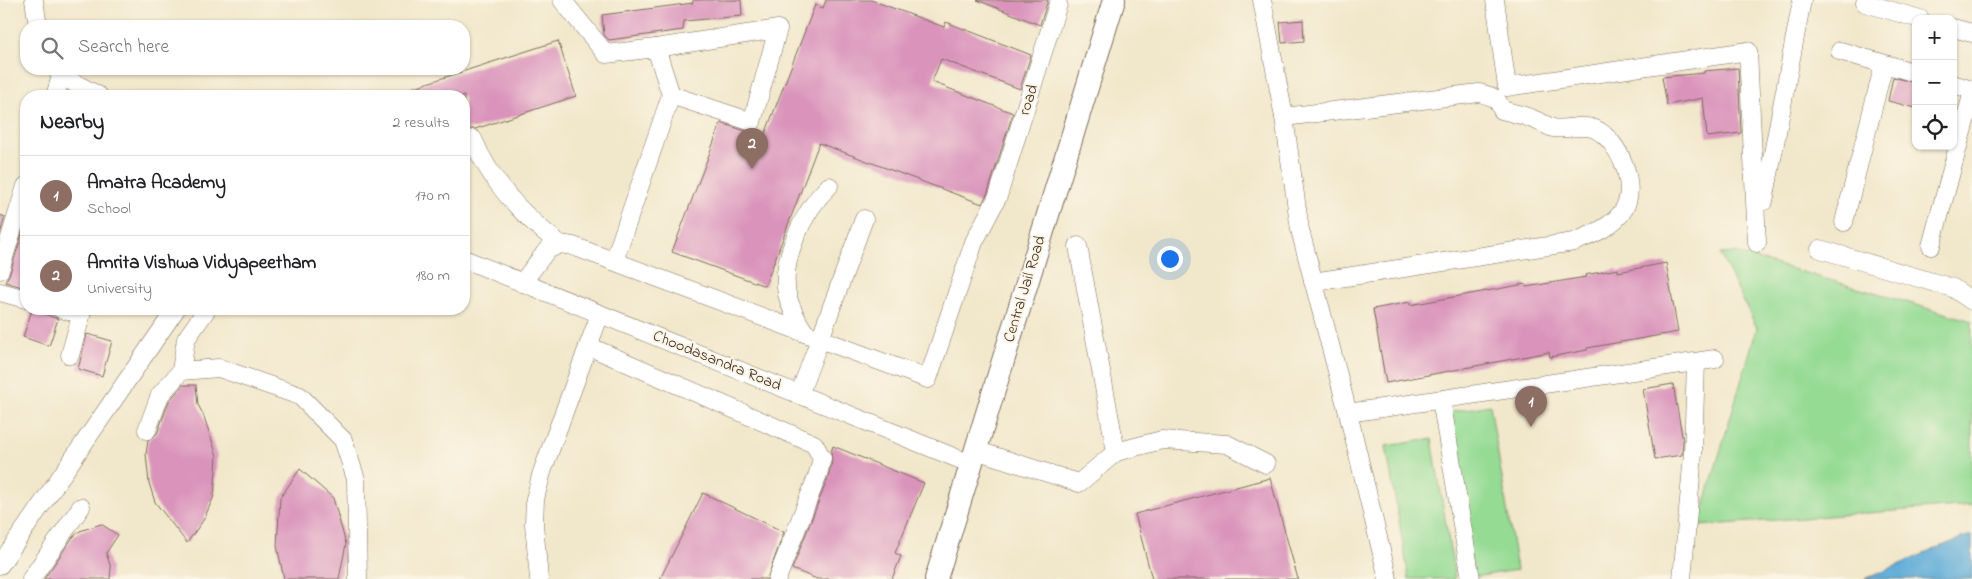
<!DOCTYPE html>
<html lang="en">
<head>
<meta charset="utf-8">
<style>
	:root { --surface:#fff; --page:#f6f6f6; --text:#202124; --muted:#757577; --line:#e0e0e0; --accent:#d1495b }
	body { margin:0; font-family:"Indie Flower",sans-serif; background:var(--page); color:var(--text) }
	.controls { position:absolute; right:15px; top:15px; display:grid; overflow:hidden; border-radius:10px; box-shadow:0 1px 4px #0004 }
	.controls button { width:45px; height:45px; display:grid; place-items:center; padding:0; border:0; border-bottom:1px solid var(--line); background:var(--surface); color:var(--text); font:25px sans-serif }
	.you { position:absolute; left:1169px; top:258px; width:18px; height:18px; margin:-12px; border:4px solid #fff; border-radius:50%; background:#1a73e8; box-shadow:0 0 0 8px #1a73e833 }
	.badge { display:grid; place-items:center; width:32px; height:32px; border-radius:50%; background:var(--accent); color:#fff; font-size:16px; font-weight:700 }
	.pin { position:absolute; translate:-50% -41px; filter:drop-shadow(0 1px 2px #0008) }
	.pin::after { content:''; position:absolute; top:26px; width:18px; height:15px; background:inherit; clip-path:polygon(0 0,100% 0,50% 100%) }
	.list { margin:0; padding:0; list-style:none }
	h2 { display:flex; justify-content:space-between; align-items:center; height:65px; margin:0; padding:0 20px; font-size:21px }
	h2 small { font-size:16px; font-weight:400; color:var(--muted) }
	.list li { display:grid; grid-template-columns:32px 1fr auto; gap:15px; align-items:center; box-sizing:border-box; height:80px; padding:0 20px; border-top:1px solid var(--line) }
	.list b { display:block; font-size:19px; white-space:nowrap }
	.list p { margin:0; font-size:16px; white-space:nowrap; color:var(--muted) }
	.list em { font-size:16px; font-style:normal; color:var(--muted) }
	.icon { flex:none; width:28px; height:28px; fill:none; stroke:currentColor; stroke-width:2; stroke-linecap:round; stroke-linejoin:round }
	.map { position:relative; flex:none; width:1972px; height:579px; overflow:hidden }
	.search { position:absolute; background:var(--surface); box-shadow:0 1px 4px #0004; left:20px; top:20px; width:450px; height:55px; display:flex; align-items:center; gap:12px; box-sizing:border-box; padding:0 18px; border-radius:20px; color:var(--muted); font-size:19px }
	.panel { position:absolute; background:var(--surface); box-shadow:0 1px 4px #0004; left:20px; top:90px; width:450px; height:225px; border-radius:20px }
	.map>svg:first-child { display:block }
	.green { fill:#95db94; stroke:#688259 }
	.water { fill:#5eacd8; stroke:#4c6b7b }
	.building { fill:#da94bc }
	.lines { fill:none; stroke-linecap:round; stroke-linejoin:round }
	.minor-casing { stroke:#7b6c5b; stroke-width:19 }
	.major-casing { stroke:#7b6c5b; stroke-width:24 }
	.minor { stroke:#fff; stroke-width:18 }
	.major { stroke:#fff; stroke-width:22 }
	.labels { text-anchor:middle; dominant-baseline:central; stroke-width:4; stroke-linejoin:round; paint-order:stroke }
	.street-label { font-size:16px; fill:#3b2a1e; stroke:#fcf5e5 }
</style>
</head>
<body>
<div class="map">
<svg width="1972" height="579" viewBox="0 0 1972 579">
	<rect width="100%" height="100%" fill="#fcf5e5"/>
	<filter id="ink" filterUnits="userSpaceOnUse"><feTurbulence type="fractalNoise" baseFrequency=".02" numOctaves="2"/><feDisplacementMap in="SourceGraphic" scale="10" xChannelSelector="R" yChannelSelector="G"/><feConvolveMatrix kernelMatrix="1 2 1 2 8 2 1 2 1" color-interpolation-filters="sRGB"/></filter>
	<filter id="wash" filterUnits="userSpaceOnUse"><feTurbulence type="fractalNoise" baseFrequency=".0096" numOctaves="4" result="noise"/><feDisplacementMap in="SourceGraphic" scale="20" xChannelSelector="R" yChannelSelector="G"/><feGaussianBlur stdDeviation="1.12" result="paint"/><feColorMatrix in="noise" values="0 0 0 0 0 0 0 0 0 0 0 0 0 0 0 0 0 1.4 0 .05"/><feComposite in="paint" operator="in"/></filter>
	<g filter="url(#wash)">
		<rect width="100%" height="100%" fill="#f1e7cb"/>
		<g class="green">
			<path d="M1736 253 1972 321V505L1698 526 1757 328 1720 254Z"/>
			<path d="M1490 405 1517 570 1474 577 1446 413Z"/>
			<path d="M1432 439 1455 579H1409L1386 446Z"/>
		</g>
		<path class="water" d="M1972 535V579H1865L1961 538Z"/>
		<g id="blocks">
			<g class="building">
				<path d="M693 0H741L742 16 684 21 683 30 609 40 604 35 602 15 693 3Z"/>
				<path d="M826 0H871L944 27 946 22 1031 55 1020 89 941 59 932 82 1013 113 988 192 982 204 819 143 765 286 672 252 721 123 764 137 815 5 823 8Z"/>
				<path d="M977 0H1048L1040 25Z"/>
				<path d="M1303 20 1304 41 1282 43 1280 22Z"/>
				<path d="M558 41 576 96 475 129H469L464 133V96H394L393 94Z"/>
				<path d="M1738 68 1741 133 1707 137 1703 98 1667 105 1662 77 1704 73V71Z"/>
				<path d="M1893 77 1916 83V108L1888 101Z"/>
				<path d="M0 215 5 217 0 234Z"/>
				<path d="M26 221V288L5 282 10 273Z"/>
				<path d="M1666 263 1678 332 1587 348V350L1550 357 1549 352 1386 383 1373 309 1410 302V305L1525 284 1526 287 1586 277 1585 275 1618 269V272Z"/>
				<path d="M32 310 58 319 49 346 23 337Z"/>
				<path d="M87 334 112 341 102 376 78 369Z"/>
				<path d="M1673 384 1683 441 1682 455 1655 459 1643 389Z"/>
				<path d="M183 385H196L198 405 203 414 217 456 214 496 204 519 187 543 155 502 149 483 146 454 148 440 157 434 169 401Z"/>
				<path d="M833 446 924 483 895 553 901 556 892 579H817L792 569 828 478 832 461 831 452Z"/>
				<path d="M300 469 333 498 346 544 339 579H284L277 546 280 498Z"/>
				<path d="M1270 478 1298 579H1152L1135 514Z"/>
				<path d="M703 493 784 532 767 579H660Z"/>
				<path d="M101 524 118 535 106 553 111 568 110 579H44L73 537 80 531Z"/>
			</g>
		</g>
	</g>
	<g filter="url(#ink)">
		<use href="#blocks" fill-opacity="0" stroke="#7b6c5b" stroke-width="1"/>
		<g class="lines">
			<defs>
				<g id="minor">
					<path d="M34 0 38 26"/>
					<path d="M562 0 606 54 656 48 671 95 614 261"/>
					<path d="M1262 0 1284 117 1300 230 1348 413 1388 579"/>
					<path d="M1495 0 1507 87 1748 51 1757 243"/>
					<path d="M1865 3 1920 19"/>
					<path d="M1953 28 1972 33"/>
					<path d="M656 48 778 29 752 122 671 95"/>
					<path d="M1840 51 1916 73"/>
					<path d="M56 69 61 76 99 96"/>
					<path d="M1953 84 1972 90"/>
					<path d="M55 96 61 76"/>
					<path d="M1284 117 1479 93C1492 96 1497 97 1502 110 1513 113 1525 115 1535 120 1541 122 1547 126 1553 128 1567 131 1581 123 1595 129 1619 140 1638 185 1624 209 1614 226 1592 235 1574 242L1313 282"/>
					<path d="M473 139C490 181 524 217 560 244"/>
					<path d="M1764 201 1802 0"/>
					<path d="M864 219 820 339 928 379 974 242 998 196 1058 4"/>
					<path d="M1844 222 1884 64"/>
					<path d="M1078 246 1116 452"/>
					<path d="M1931 246 1972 95"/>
					<path d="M1820 249 1953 288 1972 301"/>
					<path d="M464 259 971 464"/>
					<path d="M0 270 26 186"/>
					<path d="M522 283 547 250 560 244 573 246 805 333 820 339 799 395"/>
					<path d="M0 292 26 299"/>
					<path d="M61 309 81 314"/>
					<path d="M805 333C798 322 790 307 787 294 780 259 804 210 829 186"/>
					<path d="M588 346 814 444 822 458 818 474 777 579"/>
					<path d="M70 355 83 309"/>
					<path d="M181 371 186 339 207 309"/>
					<path d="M1441 399 1471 579"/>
					<path d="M1348 413 1715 359"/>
					<path d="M147 430 160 395 181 371 219 368 300 396 343 440 356 479 358 579"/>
					<path d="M975 450 1079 483 1116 452 1162 440 1227 444 1266 464"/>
					<path d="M0 565 176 309"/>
					<path d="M31 579 81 507"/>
					<path d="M539 579 534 524 535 499 542 472 600 314"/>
					<path d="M1682 579 1693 454 1696 362"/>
				</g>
				<path id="major" d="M936 579 1114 0"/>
			</defs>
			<use href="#minor" class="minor-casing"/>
			<use href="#major" class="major-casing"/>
			<use href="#minor" class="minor"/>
			<use href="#major" class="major"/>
		</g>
	</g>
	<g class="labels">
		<g class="street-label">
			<text transform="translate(1029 100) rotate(-72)">road</text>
			<text transform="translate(1025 289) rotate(-73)">Central Jail Road</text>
			<text transform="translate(717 361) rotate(22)">Choodasandra Road</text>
		</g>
	</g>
</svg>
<div class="controls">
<button>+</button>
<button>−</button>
<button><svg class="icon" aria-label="locate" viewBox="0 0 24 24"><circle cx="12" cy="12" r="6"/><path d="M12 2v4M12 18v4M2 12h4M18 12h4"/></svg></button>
</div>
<div class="you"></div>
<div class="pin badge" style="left:1531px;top:427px;background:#8d6e63">1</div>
<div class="pin badge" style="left:752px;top:169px;background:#8d6e63">2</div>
<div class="search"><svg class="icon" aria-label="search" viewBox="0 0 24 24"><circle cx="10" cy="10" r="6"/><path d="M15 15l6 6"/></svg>Search here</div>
<section class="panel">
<h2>Nearby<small>2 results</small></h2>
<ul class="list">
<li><span class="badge" style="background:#8d6e63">1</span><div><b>Amatra Academy</b><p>School</p></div><em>170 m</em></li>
<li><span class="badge" style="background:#8d6e63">2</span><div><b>Amrita Vishwa Vidyapeetham</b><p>University</p></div><em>180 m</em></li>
</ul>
</section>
</div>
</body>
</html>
